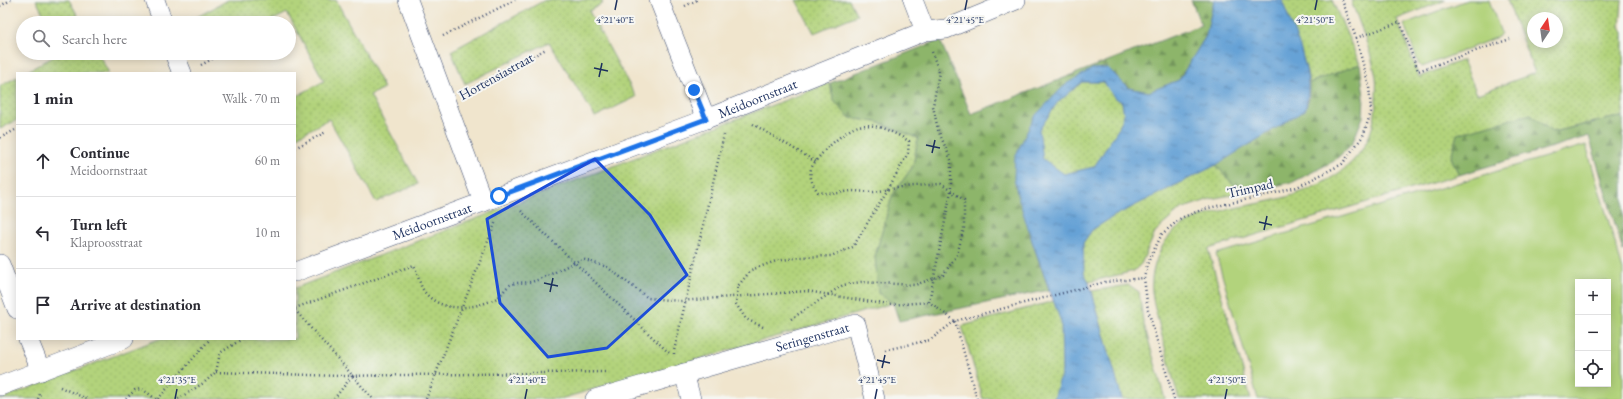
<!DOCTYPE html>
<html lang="en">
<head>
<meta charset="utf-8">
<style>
	:root { --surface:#fff; --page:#f2f2f3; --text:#2b2b33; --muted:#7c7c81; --line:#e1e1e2 }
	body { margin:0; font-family:"EB Garamond",serif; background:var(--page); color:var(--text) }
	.controls { position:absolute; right:12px; bottom:12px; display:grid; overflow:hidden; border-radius:0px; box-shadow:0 2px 10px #0003 }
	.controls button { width:36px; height:36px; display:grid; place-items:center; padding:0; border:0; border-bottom:1px solid var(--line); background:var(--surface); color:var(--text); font:20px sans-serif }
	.compass { position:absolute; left:1527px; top:12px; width:36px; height:36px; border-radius:50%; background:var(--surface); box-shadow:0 2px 10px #0003; rotate:13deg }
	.stop { position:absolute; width:12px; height:12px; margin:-9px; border:3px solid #1a73e8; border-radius:50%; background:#fff }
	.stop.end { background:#1a73e8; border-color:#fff; box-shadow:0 1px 4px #0008 }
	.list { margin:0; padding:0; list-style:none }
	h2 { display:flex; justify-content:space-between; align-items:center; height:52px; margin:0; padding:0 16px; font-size:17px }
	h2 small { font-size:13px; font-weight:400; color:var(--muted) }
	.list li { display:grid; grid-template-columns:26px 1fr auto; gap:12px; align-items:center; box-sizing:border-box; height:72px; padding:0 16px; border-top:1px solid var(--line) }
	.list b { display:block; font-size:15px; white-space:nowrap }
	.list p { margin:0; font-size:13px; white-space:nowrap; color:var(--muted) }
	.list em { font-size:13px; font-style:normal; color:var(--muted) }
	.icon { flex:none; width:22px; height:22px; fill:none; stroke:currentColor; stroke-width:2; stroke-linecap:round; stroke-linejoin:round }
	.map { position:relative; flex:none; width:1623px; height:399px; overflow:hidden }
	.search { position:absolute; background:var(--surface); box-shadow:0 2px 10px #0003; left:16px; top:16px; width:280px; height:44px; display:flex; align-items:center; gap:10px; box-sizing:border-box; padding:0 14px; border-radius:22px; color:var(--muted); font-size:15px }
	.panel { position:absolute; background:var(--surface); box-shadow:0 2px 10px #0003; left:16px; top:72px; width:280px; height:268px; border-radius:0px }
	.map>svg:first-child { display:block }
	.grass { fill:url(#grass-dots); stroke:#66816c; fill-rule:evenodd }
	.forest { fill:url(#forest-firs); stroke:#547264 }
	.park { fill:#b2d37b; stroke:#66816c; fill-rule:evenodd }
	.water { fill:url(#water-ripples); stroke:#40689a; fill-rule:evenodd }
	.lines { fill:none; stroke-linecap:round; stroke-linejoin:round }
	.street-casing { stroke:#3b4a6f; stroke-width:20 }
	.path { stroke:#3b4a6f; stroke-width:2.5; stroke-dasharray:1 3; stroke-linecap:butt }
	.street { stroke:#fff; stroke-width:19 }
	.route { stroke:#1a73e8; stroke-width:5 }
	.marked { fill:#1d4ed8; fill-opacity:0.2; stroke:#1d4ed8; stroke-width:3; stroke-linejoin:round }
	.ticks { fill:none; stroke:#1b2f5e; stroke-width:1.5 }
	.labels { text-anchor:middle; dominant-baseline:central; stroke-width:4; stroke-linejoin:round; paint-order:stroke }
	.street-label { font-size:14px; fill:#1b2f5e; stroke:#f6f6f2 }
	.ticks-label { font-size:10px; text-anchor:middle; fill:#1b2f5e; stroke:#f6f6f2; stroke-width:4; stroke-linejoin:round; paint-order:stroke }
</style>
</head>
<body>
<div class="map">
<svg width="1623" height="399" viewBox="0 0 1623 399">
	<defs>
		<pattern id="grass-dots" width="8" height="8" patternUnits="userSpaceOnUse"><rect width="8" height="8" fill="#b2d37b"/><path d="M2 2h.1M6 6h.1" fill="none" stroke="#98b56d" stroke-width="1.8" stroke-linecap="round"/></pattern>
		<pattern id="forest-firs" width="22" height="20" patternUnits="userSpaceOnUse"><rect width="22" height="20" fill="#8db56b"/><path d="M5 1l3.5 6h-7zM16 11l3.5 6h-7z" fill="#72945b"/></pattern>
		<pattern id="water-ripples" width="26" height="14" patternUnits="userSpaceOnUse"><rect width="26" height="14" fill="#66a2d6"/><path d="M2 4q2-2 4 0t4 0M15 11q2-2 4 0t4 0" fill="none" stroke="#5384b1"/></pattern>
	</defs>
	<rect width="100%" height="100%" fill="#f6f6f2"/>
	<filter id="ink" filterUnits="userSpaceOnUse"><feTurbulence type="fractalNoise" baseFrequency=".025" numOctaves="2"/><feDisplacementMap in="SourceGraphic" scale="8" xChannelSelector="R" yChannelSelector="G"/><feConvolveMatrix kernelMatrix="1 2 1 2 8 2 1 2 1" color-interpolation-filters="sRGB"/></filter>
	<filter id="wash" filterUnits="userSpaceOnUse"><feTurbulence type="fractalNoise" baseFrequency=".012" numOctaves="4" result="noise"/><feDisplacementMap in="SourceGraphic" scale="16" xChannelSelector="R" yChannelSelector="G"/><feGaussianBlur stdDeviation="0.9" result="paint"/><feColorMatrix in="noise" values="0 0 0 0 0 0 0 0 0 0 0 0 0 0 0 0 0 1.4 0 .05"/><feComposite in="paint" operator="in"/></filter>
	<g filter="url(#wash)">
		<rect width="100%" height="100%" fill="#f0e5cd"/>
		<g class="grass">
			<path d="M36 0H69L82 23H48Z"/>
			<path d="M228 0H336L384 88 370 95 418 184 376 202 329 119 295 138V97L324 81 287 13 267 23H189L188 22Z"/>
			<path d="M545 0H601L603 3 589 11 636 97 595 117 549 42 465 84 451 51Z"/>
			<path d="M796 0H849L857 15 814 33Z"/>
			<path d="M1282 0H1332L1360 64 1309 83 1307 71Z"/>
			<path d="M1351 0H1446L1397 19 1419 77 1463 60 1477 94 1535 73 1507 0H1622L1620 26 1623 33V117L1613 118 1552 132 1451 157 1459 175 1208 249 1251 399H1179C1172 377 1167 354 1161 332 1157 315 1150 296 1152 279 1154 261 1164 236 1180 227 1212 207 1257 207 1293 195 1341 179 1376 153 1376 99 1376 92 1377 84 1376 77 1371 51 1360 25 1351 0ZM1533 18H1557V42H1533Z"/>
			<path d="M60 53H98L109 73H24Z"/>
			<path d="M17 77V120L0 129V86Z"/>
			<path d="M1082 82H1104L1114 97 1122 102 1124 115 1119 128 1094 167 1064 174 1042 159 1039 130 1057 103Z"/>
			<path d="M830 83 834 101 850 118 877 122 918 138 913 166 892 196 893 303 560 399H0L159 339H295V288Z"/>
			<path d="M1216 165 1241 193 1210 199 1181 209 1156 231 1141 264 1134 271 1089 282 1084 273 1083 243 1092 230 1114 216Z"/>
			<path d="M1129 285 1139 292 1143 321 1165 399H1122L1092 291Z"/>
			<path d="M1054 301 1061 322 1062 371 1056 398 983 399 962 326Z"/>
		</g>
		<g class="forest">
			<path d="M1191 0H1214L1206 36 1179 80 1149 92 1128 88 1108 68 1092 69 1034 117 1032 241 1049 290 899 321 893 303 878 293 875 256 892 196 913 166 918 138 877 122 850 118 834 101 830 83 940 40 971 114 1201 25Z"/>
			<path d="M1360 64 1364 97 1363 117 1352 144 1334 161 1293 182 1241 193 1216 165 1305 110 1309 98V83Z"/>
			<path d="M1531 114 1552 132 1613 118 1623 117V251L1589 136 1459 175 1451 157 1457 134Z"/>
		</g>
		<g class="park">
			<path d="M1467 0H1489L1501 33 1498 37 1422 67 1419 65 1404 24Z"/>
			<path d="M1586 145 1623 270V399H1258L1216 254ZM1578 282H1608V384H1578Z"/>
		</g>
		<path class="water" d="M1214 0H1282C1294 35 1316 73 1305 110L1216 165 1114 216 1092 230 1083 243 1084 273 1089 282 1122 399H1054L1062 371 1061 322 1032 241 1017 193 1014 178 1015 157 1034 117 1066 84 1092 69 1108 68 1128 88 1149 92 1179 80 1206 36ZM1082 82H1104L1114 97 1122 102 1124 115 1119 128 1094 167 1064 174 1043 159 1039 130 1057 103Z"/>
	</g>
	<g filter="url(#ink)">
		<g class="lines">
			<defs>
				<g id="street">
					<path d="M155 0 163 23"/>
					<path d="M408 0 483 202"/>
					<path d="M659 0 706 119"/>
					<path d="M913 0 925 31"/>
					<path d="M174 53 182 73"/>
					<path d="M0 264 17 309"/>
					<path id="s1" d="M295 272 706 119 925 31 946 29 1016 0"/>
					<path d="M28 339 41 371"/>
					<path d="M684 373 691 399"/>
					<path d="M0 386 124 339"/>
					<path id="s2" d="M595 399 856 324 875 399"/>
				</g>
			</defs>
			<use href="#street" class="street-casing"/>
			<g class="path">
				<path d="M0 6 11 0"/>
				<path d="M685 6 697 0"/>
				<path d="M279 23 284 20"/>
				<path d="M443 36 515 0"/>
				<path d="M1356 38 1400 22 1418 71 1510 39"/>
				<path d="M932 52 939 72 933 106 938 130 951 160V191L929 302 955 321"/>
				<path d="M201 65 223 53"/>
				<path d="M466 92 546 49"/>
				<path d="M753 124 816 162"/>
				<path d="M0 138 17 129"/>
				<path d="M295 148 326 132"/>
				<path d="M521 211 670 354"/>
				<path d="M295 308 414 265C417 272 419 281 422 288 437 314 474 310 497 298 502 295 505 288 510 285 518 281 526 284 534 281 548 277 567 265 582 259L607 267 648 298 680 301 807 291 889 305 929 302"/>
				<path d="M295 310 373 399"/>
				<path d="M791 319 843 285 861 282 915 285 943 275 957 255 964 228V200L941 184 902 187 874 192 851 191 832 194 818 192C813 185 809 178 811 169 816 156 847 128 859 126 876 122 896 134 909 141L908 153 888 189"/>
				<path d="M955 321 977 399"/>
				<path d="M763 327 746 319 736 304 738 286 751 270 776 261 801 257 831 256 853 247 888 189"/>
				<path d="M885 350 930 340 955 321 1105 282 1144 278"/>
				<path d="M674 354V351L724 135"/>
				<path d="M216 372 340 376 605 372"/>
				<path d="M60 387 87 399"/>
				<path d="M38 399 40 394"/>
				<path d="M126 399 135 390 142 389 156 399"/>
				<path d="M158 399 210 339"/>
				<path d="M178 399 205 382 216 372 220 353 242 339"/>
				<path d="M334 399 352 376"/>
				<path d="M426 399 496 221"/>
				<path d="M1174 399 1148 310 1144 278 1148 262 1162 234 1181 218 1204 209 1271 194 1297 187 1342 164 1363 136 1371 112 1369 86 1356 38 1342 0"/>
			</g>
			<use href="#street" class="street"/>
		</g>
	</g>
	<g class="lines" filter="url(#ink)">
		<path class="route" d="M499 196 706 119 694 90"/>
	</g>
	<path class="marked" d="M595 159 650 215 687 275 607 348 548 357 500 303 487 219Z"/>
	<path class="ticks" d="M615 10 617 0M965 10 967 0M1315 10 1317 0M594 68 608 71M599 77 602 63M926 145 940 148M932 153 935 140M1259 222 1272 225M1264 230 1267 216M544 283 558 286M550 292 553 278M877 360 890 363M882 368 885 355M175 399 177 389M525 399 527 389M875 399 877 389M1225 399 1227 389"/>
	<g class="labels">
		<g class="street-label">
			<text transform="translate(496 76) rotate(-29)">Hortensiastraat</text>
			<text stroke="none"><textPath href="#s1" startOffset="494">Meidoornstraat</textPath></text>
			<text transform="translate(1250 188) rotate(-13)">Trimpad</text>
			<text stroke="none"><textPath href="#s1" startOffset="146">Meidoornstraat</textPath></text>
			<text stroke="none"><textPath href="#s2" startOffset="226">Seringenstraat</textPath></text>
		</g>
	</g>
	<g class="ticks-label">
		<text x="615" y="23">4°21'40"E</text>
		<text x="965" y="23">4°21'45"E</text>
		<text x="1315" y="23">4°21'50"E</text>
		<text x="177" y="383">4°21'35"E</text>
		<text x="527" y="383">4°21'40"E</text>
		<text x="877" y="383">4°21'45"E</text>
		<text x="1227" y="383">4°21'50"E</text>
	</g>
</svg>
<div class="controls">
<button>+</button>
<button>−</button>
<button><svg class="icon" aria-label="locate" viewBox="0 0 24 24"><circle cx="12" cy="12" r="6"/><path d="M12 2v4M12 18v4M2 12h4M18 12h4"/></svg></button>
</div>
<svg class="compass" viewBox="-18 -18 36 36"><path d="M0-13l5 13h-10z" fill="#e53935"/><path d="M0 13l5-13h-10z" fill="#7c7c81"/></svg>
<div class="stop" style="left:499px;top:196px"></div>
<div class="stop end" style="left:694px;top:90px"></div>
<div class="search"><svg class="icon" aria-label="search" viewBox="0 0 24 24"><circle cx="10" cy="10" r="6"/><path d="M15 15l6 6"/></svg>Search here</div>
<section class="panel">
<h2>1 min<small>Walk · 70 m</small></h2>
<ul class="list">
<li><svg class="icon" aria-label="ahead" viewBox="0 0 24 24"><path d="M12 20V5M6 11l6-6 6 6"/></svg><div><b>Continue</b><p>Meidoornstraat</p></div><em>60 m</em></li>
<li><svg class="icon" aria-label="left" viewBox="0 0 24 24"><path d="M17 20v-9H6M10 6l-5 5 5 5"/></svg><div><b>Turn left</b><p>Klaproosstraat</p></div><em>10 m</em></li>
<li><svg class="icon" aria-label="arrive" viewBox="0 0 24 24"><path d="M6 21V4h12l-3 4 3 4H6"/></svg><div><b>Arrive at destination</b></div></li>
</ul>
</section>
</div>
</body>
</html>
